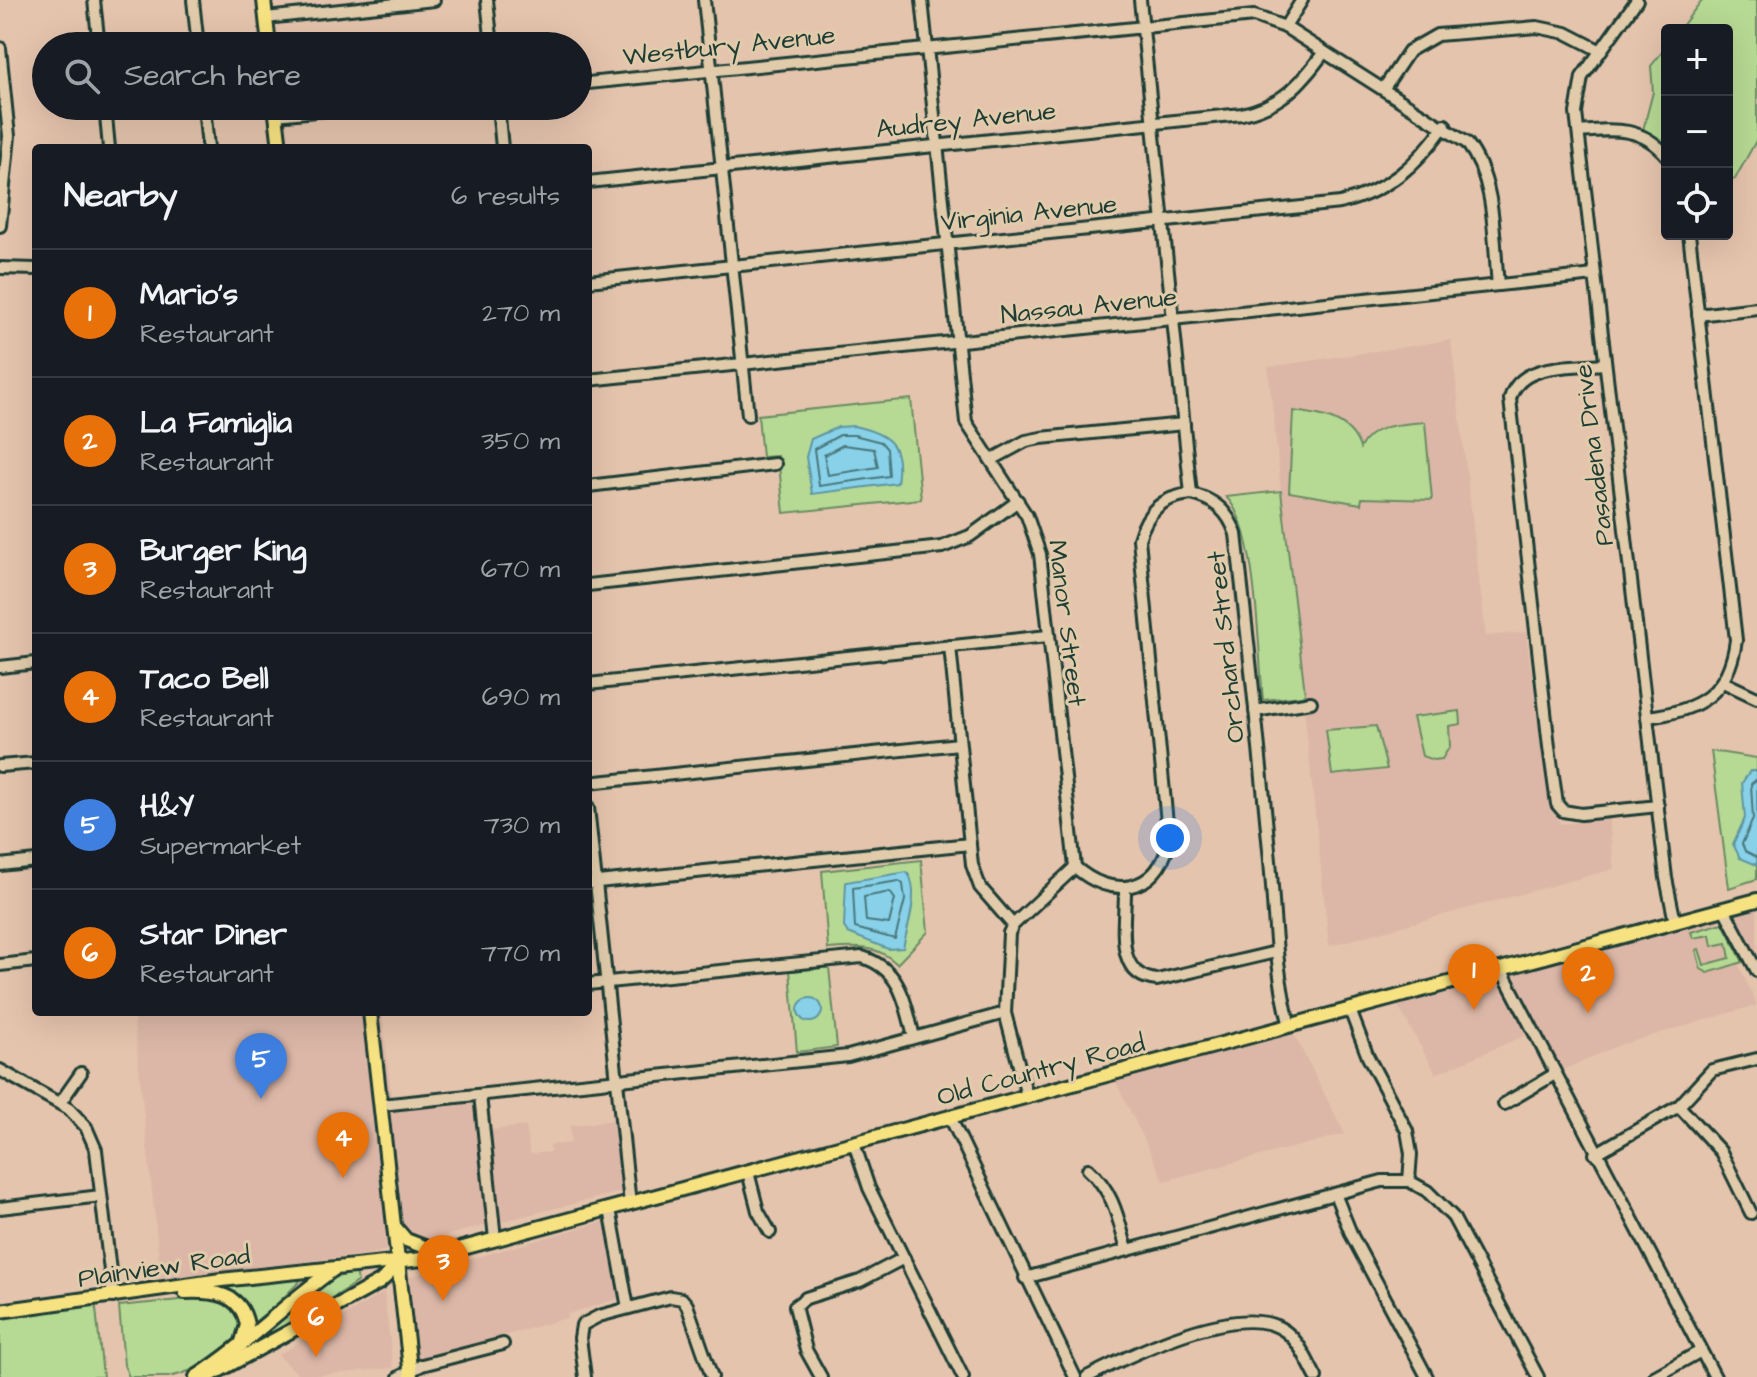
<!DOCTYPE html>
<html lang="en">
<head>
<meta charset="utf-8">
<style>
	:root { --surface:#171b24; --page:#20242c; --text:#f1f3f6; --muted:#9ea1a6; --line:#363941; --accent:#92a19f }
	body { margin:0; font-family:"Architects Daughter",sans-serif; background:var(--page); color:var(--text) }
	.controls { position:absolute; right:24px; top:24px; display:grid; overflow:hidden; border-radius:8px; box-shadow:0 8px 32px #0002 }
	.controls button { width:72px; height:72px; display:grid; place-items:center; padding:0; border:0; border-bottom:2px solid var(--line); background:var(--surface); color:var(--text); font:40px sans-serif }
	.you { position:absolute; left:1170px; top:838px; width:28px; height:28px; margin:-20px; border:6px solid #fff; border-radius:50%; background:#1a73e8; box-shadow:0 0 0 12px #1a73e833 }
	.badge { display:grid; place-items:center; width:52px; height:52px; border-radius:50%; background:var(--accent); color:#fff; font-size:26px; font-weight:700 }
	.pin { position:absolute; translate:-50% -66px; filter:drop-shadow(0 2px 4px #0008) }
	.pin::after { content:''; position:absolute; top:42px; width:28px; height:24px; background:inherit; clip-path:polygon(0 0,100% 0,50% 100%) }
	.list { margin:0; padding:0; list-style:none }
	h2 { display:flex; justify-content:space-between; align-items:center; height:104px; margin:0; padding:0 32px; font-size:34px }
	h2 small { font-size:26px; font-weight:400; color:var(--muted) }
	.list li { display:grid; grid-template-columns:52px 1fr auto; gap:24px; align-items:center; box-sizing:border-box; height:128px; padding:0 32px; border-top:2px solid var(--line) }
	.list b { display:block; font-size:30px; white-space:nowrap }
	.list p { margin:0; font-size:26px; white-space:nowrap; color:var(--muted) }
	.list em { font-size:26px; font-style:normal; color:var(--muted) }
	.icon { flex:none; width:44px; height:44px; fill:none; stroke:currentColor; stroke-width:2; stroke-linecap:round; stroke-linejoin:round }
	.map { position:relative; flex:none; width:1757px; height:1377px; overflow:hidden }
	.search { position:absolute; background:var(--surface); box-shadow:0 8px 32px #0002; left:32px; top:32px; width:560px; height:88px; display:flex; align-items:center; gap:20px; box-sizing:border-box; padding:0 28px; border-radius:44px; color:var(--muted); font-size:30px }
	.panel { position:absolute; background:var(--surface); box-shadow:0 8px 32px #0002; left:32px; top:144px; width:560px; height:872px; border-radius:8px }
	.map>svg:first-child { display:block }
	.built { fill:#dcb7a7 }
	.green { fill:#b6d993; stroke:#6a8b64; stroke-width:2 }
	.water { fill:#88d1e9; stroke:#5e96a1; stroke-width:2 }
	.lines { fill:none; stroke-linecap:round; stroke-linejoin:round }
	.shore { stroke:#49787c; stroke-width:2 }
	.minor-casing { stroke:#1f3d34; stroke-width:16 }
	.major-casing { stroke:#1f3d34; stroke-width:18 }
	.minor { stroke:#e1cbab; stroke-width:10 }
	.major { stroke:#f7e281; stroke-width:12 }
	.labels { text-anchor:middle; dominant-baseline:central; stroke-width:6; stroke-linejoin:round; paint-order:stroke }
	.street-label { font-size:26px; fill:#1f3d34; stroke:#e1cbab }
</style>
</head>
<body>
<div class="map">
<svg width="1757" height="1377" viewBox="0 0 1757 1377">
	<rect width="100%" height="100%" fill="#e5c4ad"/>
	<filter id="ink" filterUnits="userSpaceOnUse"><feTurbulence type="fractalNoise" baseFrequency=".0125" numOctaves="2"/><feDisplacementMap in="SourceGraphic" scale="16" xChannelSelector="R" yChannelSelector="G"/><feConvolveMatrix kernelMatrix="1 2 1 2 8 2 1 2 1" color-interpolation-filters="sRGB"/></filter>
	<g filter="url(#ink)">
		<g class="built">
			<path d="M1451 340 1486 636 1526 632 1549 803 1561 824 1609 819 1614 869 1329 946 1268 367Z"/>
			<path d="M1757 909V956L1735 915Z"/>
			<path d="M1718 919 1757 1005 1617 1046 1561 1071 1540 1029 1436 1074 1398 1006Z"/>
			<path d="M133 1012H382L393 1111 486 1103 490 1130 526 1126 530 1154 550 1152V1145L571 1143 570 1126 627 1118 637 1188 371 1254 161 1278Z"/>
			<path d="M1294 1034 1345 1134 1164 1181 1116 1082Z"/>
			<path d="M608 1220 621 1298 568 1314 567 1318 417 1360 408 1277Z"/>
			<path d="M384 1292 393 1368 301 1377 278 1355Z"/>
		</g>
		<g class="green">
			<path d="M1702 0H1757V139L1735 179 1727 180V30H1679Z"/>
			<path d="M1667 46V156L1642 134 1653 92 1651 66Z"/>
			<path d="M911 399 921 499 784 513 778 456 762 457 758 415Z"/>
			<path d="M1293 411C1320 414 1351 419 1360 448 1372 424 1401 424 1425 422L1432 500 1362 498 1361 504 1289 492Z"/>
			<path d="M1281 491 1305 693 1302 696 1263 700C1258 653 1258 527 1226 497Z"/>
			<path d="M1460 711 1461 724 1449 726 1450 746 1442 759 1433 760 1422 756 1413 717Z"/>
			<path d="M1376 726 1387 769 1332 775 1326 730Z"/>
			<path d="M1711 751 1757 758V879L1729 888Z"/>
			<path d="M921 860 928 932 897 964C877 944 854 947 828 949L822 871Z"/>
			<path d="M1723 923 1743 962 1708 973 1701 969 1696 950 1699 949 1704 965 1730 958 1727 943 1712 946 1710 935 1693 938 1691 932Z"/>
			<path d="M829 967 837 1047 797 1052 790 971Z"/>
			<path d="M309 1272 253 1328C243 1307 241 1291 213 1286Z"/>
			<path d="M356 1272 358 1281 345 1290 250 1349 248 1346 326 1280Z"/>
			<path d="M220 1296C279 1327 201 1373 167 1377 155 1377 141 1377 129 1377L124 1365 119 1306Z"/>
			<path d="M95 1299 103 1377H0V1311Z"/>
		</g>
		<g class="water">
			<path d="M854 426C889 434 903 444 897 483L812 494 806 457 811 439 838 427Z"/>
			<path d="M1750 771H1757V865L1740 858 1733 844 1745 818 1742 783Z"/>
			<path d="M907 872C921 890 907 928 903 948L888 949 848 933 844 927 846 882Z"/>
			<circle cx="810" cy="1010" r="12"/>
		</g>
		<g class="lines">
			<g class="shore">
				<path d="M840 435H854L881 442 887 449 889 476 819 486 814 449Z"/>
				<path d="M843 445 874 449 878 467 828 475 824 455Z"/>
				<path d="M1757 779 1751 784 1753 819 1742 844 1745 851 1757 857"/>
				<path d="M899 881 903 884 905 900 895 939 855 928 853 888Z"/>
				<path d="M890 892 895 899 889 924 866 921 864 897Z"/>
			</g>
			<defs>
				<g id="minor">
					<path d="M94 0 99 46"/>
					<path d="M193 0 198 46"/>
					<path d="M487 0 492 46"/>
					<path d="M704 0 748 415"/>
					<path d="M922 0 966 422 1027 516 1040 554 1075 867 1013 925 1009 933 1005 1013 1027 1096"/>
					<path d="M1140 0 1191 494C1214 499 1228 511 1236 534 1248 639 1259 745 1269 850 1275 910 1274 967 1290 1026"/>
					<path d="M1637 0 1582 77 1576 113 1666 878 1675 922"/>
					<path d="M266 18 434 0"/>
					<path d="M1285 27 1302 0"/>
					<path d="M0 48 9 136 0 226"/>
					<path d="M578 84 1254 16 1285 27 1467 143C1497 182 1493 238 1498 285"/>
					<path d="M1384 88 1409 51 1437 35 1537 27 1566 33 1599 50"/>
					<path d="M105 106 109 148"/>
					<path d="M204 106 208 148"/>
					<path d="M498 106 502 148"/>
					<path d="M276 115 366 106"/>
					<path d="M1579 132C1614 129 1642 126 1667 156"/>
					<path d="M588 182 1242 114C1282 105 1301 84 1324 52"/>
					<path d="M0 268 36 269"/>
					<path d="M588 281 1340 203C1388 191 1416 166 1445 125"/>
					<path d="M1698 315 1757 308"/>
					<path d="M1605 364C1574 367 1519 362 1510 399L1549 747 1557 804 1563 811 1581 814 1658 806"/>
					<path d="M588 380 1595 275"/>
					<path d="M991 460 1026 441 1041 438 1184 424"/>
					<path d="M588 486 775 464"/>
					<path d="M588 585 942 547 970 536 1018 501"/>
					<path d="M950 646 972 865 980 887 1013 925"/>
					<path d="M0 667 36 663"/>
					<path d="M1723 682 1757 698"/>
					<path d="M588 684 1048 636"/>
					<path d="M1255 711 1311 702"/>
					<path d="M1647 717C1699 711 1729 694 1736 640L1689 234"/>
					<path d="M0 766 36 763"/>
					<path d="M588 783 959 744"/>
					<path d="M588 807 630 1204"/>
					<path d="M0 865 36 861"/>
					<path d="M1075 867C1111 899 1156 894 1169 843L1139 539C1147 512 1161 497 1191 494"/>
					<path d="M588 883 970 844"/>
					<path d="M1125 887C1126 921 1112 976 1157 980L1276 952"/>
					<path d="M1724 909 1757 971"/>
					<path d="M0 965 36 961"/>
					<path d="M1501 969 1715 1377"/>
					<path d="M588 984 862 957C901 969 905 1002 914 1037"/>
					<path d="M1350 1010 1368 1057 1407 1131 1411 1154 1409 1181"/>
					<path d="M0 1070 69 1109 86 1127 96 1150 113 1297"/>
					<path d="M480 1095 495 1239"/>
					<path d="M60 1103 81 1073"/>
					<path d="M1504 1104 1555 1074"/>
					<path d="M381 1105 848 1056 1005 1013"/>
					<path d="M1679 1106 1721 1152 1751 1213"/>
					<path d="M950 1117 1075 1377"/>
					<path d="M854 1143 869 1188 963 1377"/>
					<path d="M1595 1154 1679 1106 1712 1070 1757 1059"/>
					<path d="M1088 1169C1114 1192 1118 1218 1127 1250"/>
					<path d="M748 1172 758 1211 770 1232"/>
					<path d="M1335 1194 1352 1236 1427 1377"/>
					<path d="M0 1208 101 1196"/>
					<path d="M610 1209 628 1308"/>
					<path d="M1025 1278 1382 1181H1409L1427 1191 1453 1217 1538 1377"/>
					<path d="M399 1377 422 1365 503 1344"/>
					<path d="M585 1377 580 1338 582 1325 599 1316 671 1297 682 1299 687 1305 712 1377"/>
					<path d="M821 1377 806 1350 795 1306 806 1298 860 1281 904 1258"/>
					<path d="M1087 1377C1130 1355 1242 1299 1285 1331 1300 1342 1307 1361 1316 1377"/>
					<path d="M1654 1377 1701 1351"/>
				</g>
				<g id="major">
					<path d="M264 0 269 46"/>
					<path d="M275 106 280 148"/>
					<path d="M370 1012 411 1377"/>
					<path d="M394 1226 406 1240 440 1253"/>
					<path d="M185 1292C213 1291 241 1292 247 1325L241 1345"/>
					<path d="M0 1311 221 1280 422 1259 1757 900"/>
					<path d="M196 1377C246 1345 286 1303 334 1269"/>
					<path d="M207 1377 380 1282 399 1264"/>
				</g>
			</defs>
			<use href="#minor" class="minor-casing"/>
			<use href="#major" class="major-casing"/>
			<use href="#minor" class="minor"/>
			<use href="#major" class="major"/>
		</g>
	</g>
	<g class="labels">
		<g class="street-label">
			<text transform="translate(729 46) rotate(-6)">Westbury Avenue</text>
			<text transform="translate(966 120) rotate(-6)">Audrey Avenue</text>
			<text transform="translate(1029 213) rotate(-6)">Virginia Avenue</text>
			<text transform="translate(1089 306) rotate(-6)">Nassau Avenue</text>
			<text transform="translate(1594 455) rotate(-97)">Pasadena Drive</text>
			<text transform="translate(1067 623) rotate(83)">Manor Street</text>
			<text transform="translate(1226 647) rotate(-96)">Orchard Street</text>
			<text transform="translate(1041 1070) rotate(-15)">Old Country Road</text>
			<text transform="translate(164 1267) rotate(-8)">Plainview Road</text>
		</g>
	</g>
</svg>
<div class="controls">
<button>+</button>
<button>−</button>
<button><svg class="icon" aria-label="locate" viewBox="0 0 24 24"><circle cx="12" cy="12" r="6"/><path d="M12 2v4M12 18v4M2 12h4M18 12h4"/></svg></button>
</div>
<div class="you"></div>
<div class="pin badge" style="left:1474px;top:1010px;background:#e8710a">1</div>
<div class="pin badge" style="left:1588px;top:1013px;background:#e8710a">2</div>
<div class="pin badge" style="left:443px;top:1301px;background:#e8710a">3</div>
<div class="pin badge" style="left:343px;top:1178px;background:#e8710a">4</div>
<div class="pin badge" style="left:261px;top:1099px;background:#3f7fe0">5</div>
<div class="pin badge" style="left:316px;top:1357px;background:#e8710a">6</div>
<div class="search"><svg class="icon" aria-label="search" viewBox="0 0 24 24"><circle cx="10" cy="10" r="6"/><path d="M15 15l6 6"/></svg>Search here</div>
<section class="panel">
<h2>Nearby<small>6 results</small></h2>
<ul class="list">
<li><span class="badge" style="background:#e8710a">1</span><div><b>Mario's</b><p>Restaurant</p></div><em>270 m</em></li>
<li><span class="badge" style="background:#e8710a">2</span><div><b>La Famiglia</b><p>Restaurant</p></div><em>350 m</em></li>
<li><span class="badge" style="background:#e8710a">3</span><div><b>Burger King</b><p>Restaurant</p></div><em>670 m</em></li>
<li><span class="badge" style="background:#e8710a">4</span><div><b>Taco Bell</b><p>Restaurant</p></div><em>690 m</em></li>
<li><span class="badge" style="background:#3f7fe0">5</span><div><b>H&amp;Y</b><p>Supermarket</p></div><em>730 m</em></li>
<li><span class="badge" style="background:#e8710a">6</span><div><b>Star Diner</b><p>Restaurant</p></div><em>770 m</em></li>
</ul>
</section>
</div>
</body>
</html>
